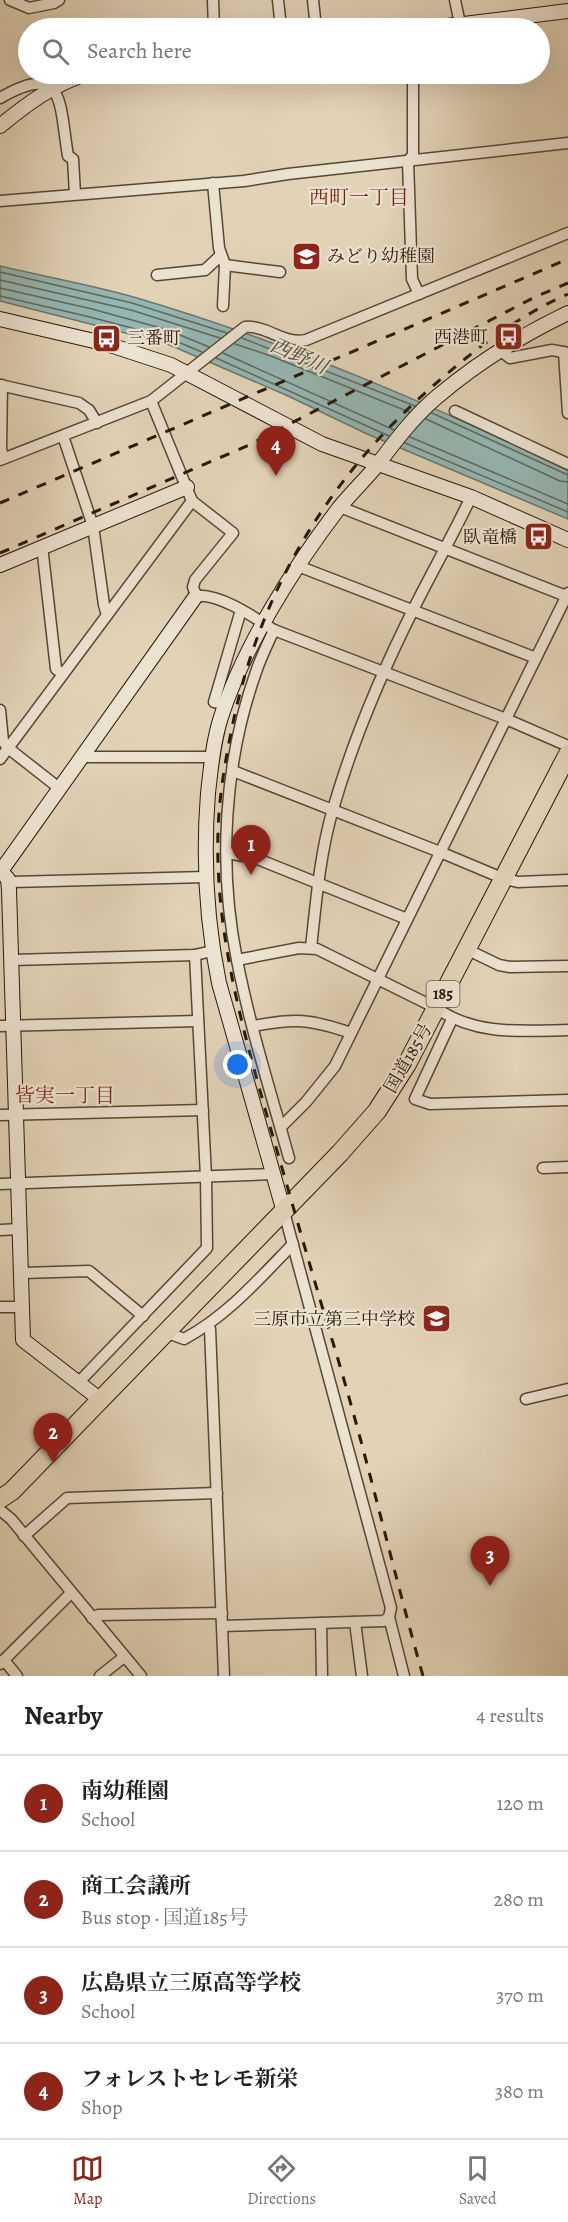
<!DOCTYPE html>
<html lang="en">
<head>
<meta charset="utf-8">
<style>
	:root { --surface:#fff; --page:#f2f2f2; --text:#222; --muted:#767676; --line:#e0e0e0; --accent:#8f2418 }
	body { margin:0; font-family:Alegreya,"Noto Serif JP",serif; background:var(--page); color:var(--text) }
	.you { position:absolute; left:238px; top:1065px; width:21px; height:21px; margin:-15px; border:4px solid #fff; border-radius:50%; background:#1a73e8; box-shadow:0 0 0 9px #1a73e833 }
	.badge { display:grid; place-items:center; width:39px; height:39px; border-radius:50%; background:var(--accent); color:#fff; font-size:20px; font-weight:700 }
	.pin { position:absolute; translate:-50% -50px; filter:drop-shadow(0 2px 3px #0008) }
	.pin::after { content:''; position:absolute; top:32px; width:21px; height:18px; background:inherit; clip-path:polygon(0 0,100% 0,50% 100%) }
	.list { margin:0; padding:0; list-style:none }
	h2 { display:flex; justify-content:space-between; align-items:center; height:78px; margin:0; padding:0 24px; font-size:26px }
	h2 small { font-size:20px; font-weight:400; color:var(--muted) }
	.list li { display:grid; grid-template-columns:39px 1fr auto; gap:18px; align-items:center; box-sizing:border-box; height:96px; padding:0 24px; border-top:2px solid var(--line) }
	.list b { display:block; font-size:22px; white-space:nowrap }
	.list p { margin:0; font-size:20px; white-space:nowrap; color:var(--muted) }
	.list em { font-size:20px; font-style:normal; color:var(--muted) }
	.icon { flex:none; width:33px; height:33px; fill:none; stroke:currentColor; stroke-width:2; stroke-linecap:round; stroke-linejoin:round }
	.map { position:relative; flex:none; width:568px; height:1676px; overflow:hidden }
	.search { position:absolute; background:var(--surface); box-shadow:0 6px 24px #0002; left:18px; right:18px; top:18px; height:66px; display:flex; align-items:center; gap:15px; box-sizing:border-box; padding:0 21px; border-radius:33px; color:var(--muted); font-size:22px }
	.sheet { height:462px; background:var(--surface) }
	nav { display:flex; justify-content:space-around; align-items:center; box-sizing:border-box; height:84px; border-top:2px solid var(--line); background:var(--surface); font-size:16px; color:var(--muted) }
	nav a { display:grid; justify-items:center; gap:3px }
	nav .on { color:var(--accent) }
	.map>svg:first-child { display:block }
	.water { fill:#95b7b3; stroke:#69776f; stroke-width:1.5 }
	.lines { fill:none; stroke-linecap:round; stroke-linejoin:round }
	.shore { stroke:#5e685e; stroke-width:1.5 }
	.street-casing { stroke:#564734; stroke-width:13 }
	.secondary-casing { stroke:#281809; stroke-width:16 }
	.highway-casing { stroke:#281809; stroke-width:20 }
	.street { stroke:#ece2d0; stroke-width:10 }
	.secondary { stroke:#ece2d0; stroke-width:14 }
	.highway { stroke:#e2d3b7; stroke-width:18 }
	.rail { stroke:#281809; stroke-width:3; stroke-dasharray:10 10; stroke-linecap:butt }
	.labels { text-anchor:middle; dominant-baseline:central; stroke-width:4.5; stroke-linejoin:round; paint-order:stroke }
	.shield { fill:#ece2d0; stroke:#635545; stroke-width:1.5 }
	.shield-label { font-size:16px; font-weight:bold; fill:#281809 }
	.poi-label { font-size:18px; fill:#281809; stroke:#ece2d0; text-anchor:end }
	.street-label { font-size:18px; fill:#281809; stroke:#ece2d0 }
	.neighbourhood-label { font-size:20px; fill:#7a1f14; stroke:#ece2d0 }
	.water-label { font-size:20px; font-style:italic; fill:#49483c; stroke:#ece2d0 }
</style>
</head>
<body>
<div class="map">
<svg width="568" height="1676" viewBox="0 0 568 1676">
	<rect width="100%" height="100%" fill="#e2d3b7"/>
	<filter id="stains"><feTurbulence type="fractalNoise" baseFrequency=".00333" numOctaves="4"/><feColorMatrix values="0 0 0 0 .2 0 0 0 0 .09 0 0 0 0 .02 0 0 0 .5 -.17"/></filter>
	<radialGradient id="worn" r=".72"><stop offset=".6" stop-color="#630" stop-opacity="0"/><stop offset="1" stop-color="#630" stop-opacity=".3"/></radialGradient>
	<path class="water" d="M0 266C46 277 93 285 137 298 286 342 428 403 568 470V519L365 433 286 395 165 343 0 301Z"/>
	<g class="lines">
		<g class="shore">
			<path d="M0 272 132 303 227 333"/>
			<path d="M0 280 131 310 220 338"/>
			<path d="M0 288 92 309 168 330 209 347"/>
			<path d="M0 296 90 317 166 337 202 352"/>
			<path d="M242 338 415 406"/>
			<path d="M235 344 271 356 409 412"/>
			<path d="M223 353 394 430"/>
			<path d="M216 358 389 436"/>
			<path d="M432 413 568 475"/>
			<path d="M426 419 560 481 568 482"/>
			<path d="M410 437 568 504"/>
			<path d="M405 443 568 512"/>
		</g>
		<defs>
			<g id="street">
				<path d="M10 0 29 8 54 3 59 0"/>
				<path d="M213 0 214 28"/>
				<path d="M278 0 281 28"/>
				<path d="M313 0 316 28"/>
				<path d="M455 0 460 24"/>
				<path d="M413 74V155L408 161 412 279 419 294"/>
				<path d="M0 98C66 60 59 104 68 156L73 159 75 194"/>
				<path d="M213 183 219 248 225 265 223 306"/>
				<path d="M0 201 244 181 288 174 568 143"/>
				<path d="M225 265 280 272"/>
				<path d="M157 275 205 270 221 255"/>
				<path d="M501 351 510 358 552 350 568 353"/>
				<path d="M564 352 568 413"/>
				<path d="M0 385 79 403 89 410 97 423"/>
				<path d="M2 385 1 450 4 458"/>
				<path d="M455 411 568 464"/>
				<path d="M63 436 93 526 104 605 107 615"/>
				<path d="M0 460 151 401 245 327C267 325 284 345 306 340L568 233"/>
				<path d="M192 501 233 533 195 580 193 587 196 596C219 593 254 617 274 630L506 719 568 746"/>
				<path d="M340 507 566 596"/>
				<path d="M42 546 56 669 63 674"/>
				<path d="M298 566 536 658"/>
				<path d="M274 630C268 643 261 657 256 672 224 762 218 866 237 960 250 1027 271 1093 289 1158"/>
				<path d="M226 704 214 702 241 610"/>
				<path d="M0 710 3 741 8 748 59 788"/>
				<path d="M81 757H211"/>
				<path d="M0 759 192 501 151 401"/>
				<path d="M233 771 440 852 502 878 518 882 568 880"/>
				<path d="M227 853 255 858 407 919"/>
				<path d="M8 879 12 882 206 877"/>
				<path d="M311 948C316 902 320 853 333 809 353 740 381 674 413 610 432 572 453 535 471 497"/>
				<path d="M466 949 499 965 510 967 568 966"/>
				<path d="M12 960 195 955 212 951"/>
				<path d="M237 960 299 948 317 949 436 1008C476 1036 522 1031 568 1030"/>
				<path d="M452 1019 415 1099 430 1104 568 1100"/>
				<path d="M0 1026 198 1021"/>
				<path d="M253 1026C296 1018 310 1019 351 1033"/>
				<path d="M0 1115 203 1110"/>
				<path d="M281 1127 306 1102 335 1066 568 593"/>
				<path d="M543 1168 568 1167"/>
				<path d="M0 1184 273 1174"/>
				<path d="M0 1230 21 1229"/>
				<path d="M22 1273 89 1271 143 1316"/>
				<path d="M0 1307H22"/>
				<path d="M208 1326 210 1329 224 1676"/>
				<path d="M168 1333 184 1339C227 1316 259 1279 293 1244"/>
				<path d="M79 1382 207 1248 206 1177 195 955"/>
				<path d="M526 1399 568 1389"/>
				<path d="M0 1510 11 1519 141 1676"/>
				<path d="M24 1536 67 1498 217 1493"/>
				<path d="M389 1617 404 1676"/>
				<path d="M92 1618 98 1615 222 1613"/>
				<path d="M355 1622 362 1676"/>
				<path d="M321 1623 322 1676"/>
				<path d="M223 1626 384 1621 389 1617 391 1608 284 1212"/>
				<path d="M4 1660 17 1676"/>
				<path d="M0 1664 71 1593"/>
				<path d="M100 1676 124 1657"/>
			</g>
			<g id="secondary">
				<path d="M431 28 568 11"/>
				<path d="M0 126C27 104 52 85 86 74"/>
				<path d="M0 319 107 344 171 365 322 444 471 497 568 540"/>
				<path d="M0 565 187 487"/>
				<path d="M284 1212 219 983C206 920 203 857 208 793 211 768 213 742 221 717 244 646 294 567 339 508 351 493 366 479 378 464 396 440 415 415 438 396 477 363 522 335 568 313"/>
				<path d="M93 1394 23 1340 9 890 8 879 1 871 196 596"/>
			</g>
			<path id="highway" d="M0 1499 12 1491 340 1153 377 1111 407 1064 568 754"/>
		</defs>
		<use href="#street" class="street-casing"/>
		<use href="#secondary" class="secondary-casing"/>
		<use href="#highway" class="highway-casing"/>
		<use href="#street" class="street"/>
		<use href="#secondary" class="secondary"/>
		<use href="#highway" class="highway"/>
		<g class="rail">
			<path d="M0 503 568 259"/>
			<path d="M0 553 249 445 535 297 568 283"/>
			<path d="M423 1676C392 1567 367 1455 334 1346 312 1274 292 1202 271 1130 244 1034 215 934 218 833 219 794 226 756 234 718 263 585 331 475 434 385 475 349 518 316 568 294"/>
		</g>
	</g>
	<defs>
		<symbol id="school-square" viewBox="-11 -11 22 22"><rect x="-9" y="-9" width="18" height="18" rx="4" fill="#8f2418" stroke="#ece2d0"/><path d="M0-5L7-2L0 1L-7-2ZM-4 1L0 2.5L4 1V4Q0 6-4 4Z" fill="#fff"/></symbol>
		<symbol id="bus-square" viewBox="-11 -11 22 22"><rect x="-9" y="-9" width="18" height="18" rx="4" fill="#8f2418" stroke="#ece2d0"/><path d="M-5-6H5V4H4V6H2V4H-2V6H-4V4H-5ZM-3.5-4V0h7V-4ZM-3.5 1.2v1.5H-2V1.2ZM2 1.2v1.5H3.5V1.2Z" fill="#fff"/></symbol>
	</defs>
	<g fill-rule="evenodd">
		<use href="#school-square" x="290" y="240" width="33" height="33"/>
		<use href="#bus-square" x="492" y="320" width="33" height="33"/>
		<use href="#bus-square" x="90" y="322" width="33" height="33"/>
		<use href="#bus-square" x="522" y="520" width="33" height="33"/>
		<use href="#school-square" x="420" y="1302" width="33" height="33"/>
	</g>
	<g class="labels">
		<rect class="shield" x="426.5" y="981" width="33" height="26" rx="4.5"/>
		<g class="shield-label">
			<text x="443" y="994">185</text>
		</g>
		<g class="poi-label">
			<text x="327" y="256" text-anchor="start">みどり幼稚園</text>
			<text x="488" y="337">西港町</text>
			<text x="127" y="338" text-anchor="start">三番町</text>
			<text x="517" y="537">臥竜橋</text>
			<text x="415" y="1319">三原市立第三中学校</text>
		</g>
		<g class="street-label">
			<text transform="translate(408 1058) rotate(-60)">国道185号</text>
		</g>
		<g class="neighbourhood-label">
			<text x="359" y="197">西町一丁目</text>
			<text x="65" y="1095">皆実一丁目</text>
		</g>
		<g class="water-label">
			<text transform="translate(299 356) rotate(24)">西野川</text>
		</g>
	</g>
	<rect width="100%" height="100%" filter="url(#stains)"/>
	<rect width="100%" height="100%" fill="url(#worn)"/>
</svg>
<div class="you"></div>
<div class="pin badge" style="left:251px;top:875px">1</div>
<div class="pin badge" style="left:53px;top:1463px">2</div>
<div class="pin badge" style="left:490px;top:1586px">3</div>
<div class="pin badge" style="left:276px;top:476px">4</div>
<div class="search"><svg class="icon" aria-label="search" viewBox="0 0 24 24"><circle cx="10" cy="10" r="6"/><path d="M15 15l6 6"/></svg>Search here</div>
</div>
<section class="sheet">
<h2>Nearby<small>4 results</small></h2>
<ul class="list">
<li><span class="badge">1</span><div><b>南幼稚園</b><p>School</p></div><em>120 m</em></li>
<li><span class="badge">2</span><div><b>商工会議所</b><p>Bus stop · 国道185号</p></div><em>280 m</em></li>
<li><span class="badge">3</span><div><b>広島県立三原高等学校</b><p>School</p></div><em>370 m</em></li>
<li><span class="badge">4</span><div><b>フォレストセレモ新栄</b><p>Shop</p></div><em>380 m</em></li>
</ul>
</section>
<nav>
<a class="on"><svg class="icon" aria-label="map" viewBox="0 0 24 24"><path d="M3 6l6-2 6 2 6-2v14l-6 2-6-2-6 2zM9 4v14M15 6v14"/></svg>Map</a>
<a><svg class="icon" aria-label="directions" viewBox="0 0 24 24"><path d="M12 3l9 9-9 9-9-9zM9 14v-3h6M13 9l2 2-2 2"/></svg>Directions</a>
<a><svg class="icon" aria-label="saved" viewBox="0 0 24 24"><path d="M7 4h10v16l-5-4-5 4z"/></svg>Saved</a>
</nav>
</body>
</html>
